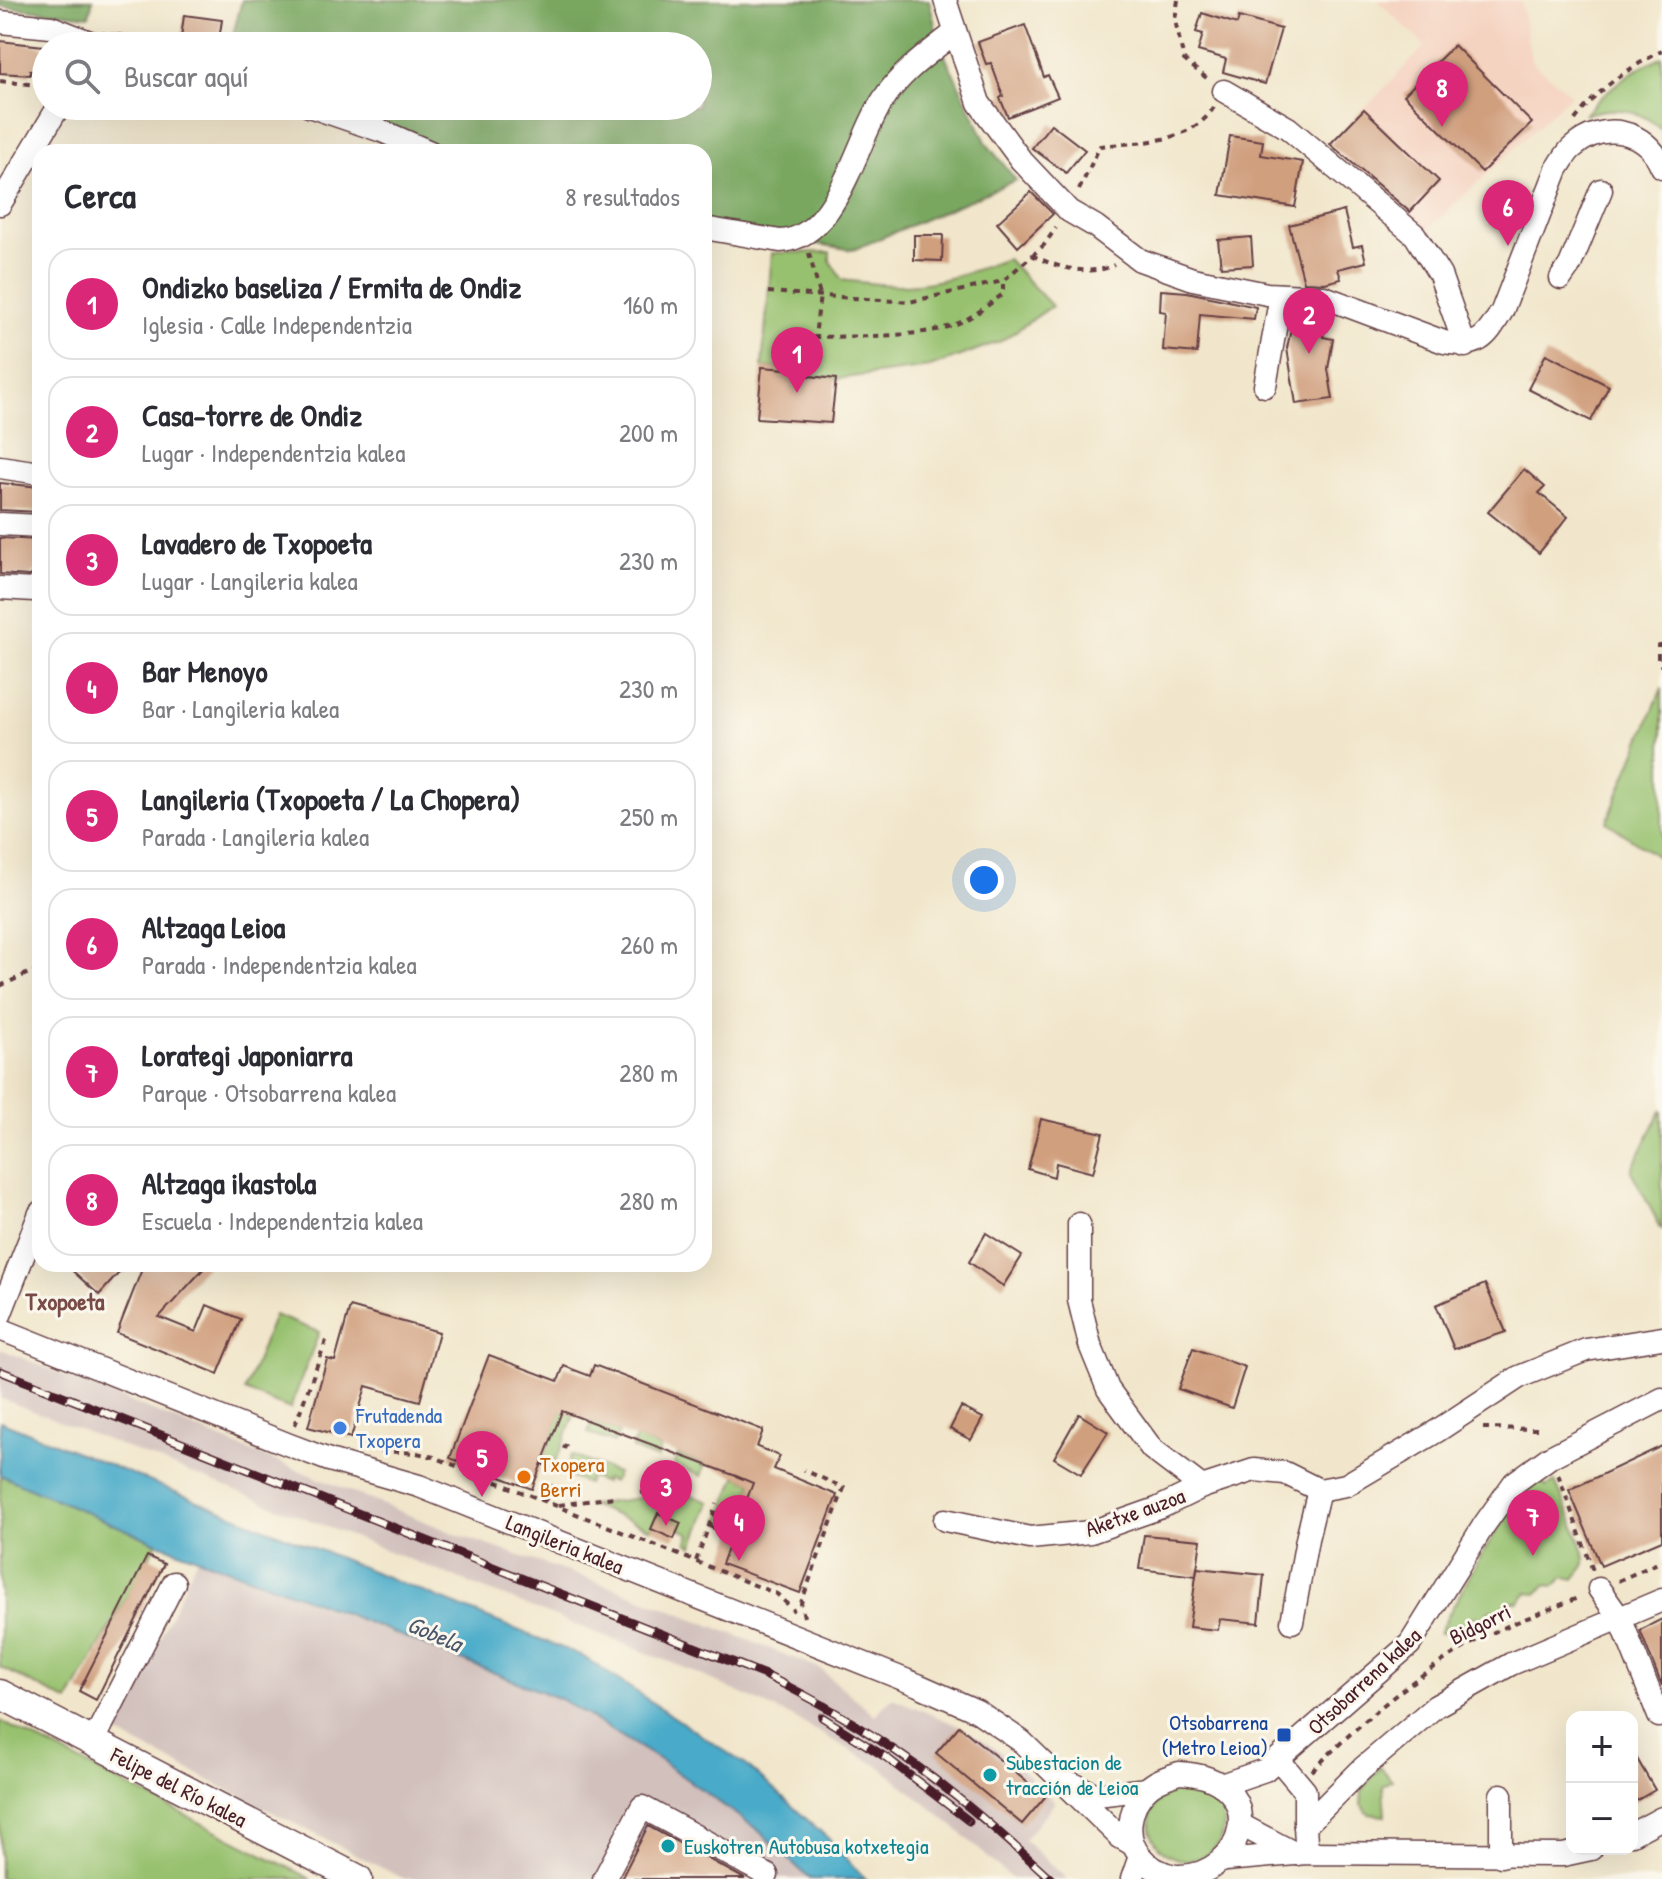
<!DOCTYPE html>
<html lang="es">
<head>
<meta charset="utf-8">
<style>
	:root { --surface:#fff; --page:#f7f7f7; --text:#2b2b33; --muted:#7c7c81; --line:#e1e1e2; --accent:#db2777 }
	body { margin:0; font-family:"Patrick Hand",sans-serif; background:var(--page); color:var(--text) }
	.controls { position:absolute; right:24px; bottom:24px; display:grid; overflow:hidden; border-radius:16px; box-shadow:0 8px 32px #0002 }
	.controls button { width:72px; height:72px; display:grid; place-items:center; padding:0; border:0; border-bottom:2px solid var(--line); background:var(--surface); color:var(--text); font:40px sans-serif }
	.you { position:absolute; left:984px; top:880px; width:28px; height:28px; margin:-20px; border:6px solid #fff; border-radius:50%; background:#1a73e8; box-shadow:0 0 0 12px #1a73e833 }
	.badge { display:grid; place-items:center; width:52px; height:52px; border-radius:50%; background:var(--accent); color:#fff; font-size:26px; font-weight:700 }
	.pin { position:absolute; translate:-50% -66px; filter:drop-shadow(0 2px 4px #0008) }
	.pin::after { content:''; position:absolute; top:42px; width:28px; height:24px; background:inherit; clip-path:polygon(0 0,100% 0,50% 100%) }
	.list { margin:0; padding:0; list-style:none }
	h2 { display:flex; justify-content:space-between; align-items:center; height:104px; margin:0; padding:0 32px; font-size:34px }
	h2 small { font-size:26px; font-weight:400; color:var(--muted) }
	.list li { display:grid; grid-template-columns:52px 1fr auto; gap:24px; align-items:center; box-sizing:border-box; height:112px; margin:0 16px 16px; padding:0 16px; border:2px solid var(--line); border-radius:24px }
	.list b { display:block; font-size:30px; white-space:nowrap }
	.list p { margin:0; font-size:26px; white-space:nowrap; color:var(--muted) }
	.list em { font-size:26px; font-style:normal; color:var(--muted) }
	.icon { flex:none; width:44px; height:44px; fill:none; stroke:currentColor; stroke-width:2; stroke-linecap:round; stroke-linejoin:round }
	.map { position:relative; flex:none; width:1662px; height:1879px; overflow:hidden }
	.search { position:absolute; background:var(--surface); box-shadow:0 8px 32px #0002; left:32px; top:32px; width:680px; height:88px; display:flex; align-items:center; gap:20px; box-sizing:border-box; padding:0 28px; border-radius:44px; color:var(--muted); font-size:30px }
	.panel { position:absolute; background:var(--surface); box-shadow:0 8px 32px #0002; left:32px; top:144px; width:680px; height:1128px; border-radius:24px }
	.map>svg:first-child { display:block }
	.built { fill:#f5d3c1 }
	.industrial { fill:#d1c0bc }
	.green { fill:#97c16e; stroke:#70704c; stroke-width:2 }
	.forest { fill:#79a761; stroke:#626346; stroke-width:2 }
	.water { fill:#49abc9; stroke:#4a657a; stroke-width:2 }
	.building { fill:#d09f7e }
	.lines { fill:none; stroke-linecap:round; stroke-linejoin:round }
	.minor-casing { stroke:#633d43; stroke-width:25 }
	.major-casing { stroke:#633d43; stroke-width:31 }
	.path { stroke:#633d43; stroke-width:4; stroke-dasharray:6 6; stroke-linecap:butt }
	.minor { stroke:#fff; stroke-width:22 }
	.major { stroke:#fff; stroke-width:28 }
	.rail-casing { stroke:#4a1f2b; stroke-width:9 }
	.rail { stroke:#fbf7ec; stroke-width:6; stroke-dasharray:18; stroke-linecap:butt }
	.shop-dot { fill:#3f7fe0; stroke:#fbf7ec; stroke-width:3 }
	.food-dot { fill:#e8710a; stroke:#fbf7ec; stroke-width:3 }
	.transit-dot { fill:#1a4fb4; stroke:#fbf7ec; stroke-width:3 }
	.culture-dot { fill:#0f9aa8; stroke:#fbf7ec; stroke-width:3 }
	.labels { text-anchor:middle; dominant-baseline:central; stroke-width:6; stroke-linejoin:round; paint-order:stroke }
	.shop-label { font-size:22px; fill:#366cbe; stroke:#fbf7ec; text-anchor:start }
	.food-label { font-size:22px; fill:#c56008; stroke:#fbf7ec; text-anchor:start }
	.street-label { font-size:22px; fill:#4a1f2b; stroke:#fbf7ec }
	.transit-label { font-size:22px; fill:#164399; stroke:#fbf7ec; text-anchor:end }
	.culture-label { font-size:22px; fill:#0d838f; stroke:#fbf7ec; text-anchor:start }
	.neighbourhood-label { font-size:24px; font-weight:bold; fill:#794c48; stroke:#fbf7ec }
	.water-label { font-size:24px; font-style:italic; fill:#4a576a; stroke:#fbf7ec }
</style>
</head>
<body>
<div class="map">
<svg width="1662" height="1879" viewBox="0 0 1662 1879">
	<rect width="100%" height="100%" fill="#fbf7ec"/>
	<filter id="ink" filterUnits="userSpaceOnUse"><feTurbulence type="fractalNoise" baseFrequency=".0125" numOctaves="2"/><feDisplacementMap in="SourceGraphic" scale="16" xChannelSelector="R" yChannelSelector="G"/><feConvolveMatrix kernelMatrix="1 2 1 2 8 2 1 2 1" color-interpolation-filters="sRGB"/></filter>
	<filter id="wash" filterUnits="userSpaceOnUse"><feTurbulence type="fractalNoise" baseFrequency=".006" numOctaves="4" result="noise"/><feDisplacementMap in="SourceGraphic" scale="32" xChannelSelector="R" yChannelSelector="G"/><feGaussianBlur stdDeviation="1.8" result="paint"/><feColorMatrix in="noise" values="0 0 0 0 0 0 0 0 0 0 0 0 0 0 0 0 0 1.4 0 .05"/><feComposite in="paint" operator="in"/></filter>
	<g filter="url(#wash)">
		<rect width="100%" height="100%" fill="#f1e6cb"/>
		<path class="built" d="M1377 0H1521L1531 60 1571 95 1423 234 1330 144 1425 46Z"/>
		<g class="industrial">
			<path d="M0 1349 458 1535 618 1589 819 1668 875 1715 892 1698 959 1726 1010 1758 1055 1802 1024 1840 1067 1879H1012L952 1825 883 1769 794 1718 690 1670 0 1398Z"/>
			<path d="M197 1558 560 1699 660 1760 758 1830 810 1879H404L116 1733Z"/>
		</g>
		<g class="green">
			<path d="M1662 57V130C1639 108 1613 105 1584 115 1608 89 1630 70 1662 57Z"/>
			<path d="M830 252V261L842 280C867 283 893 287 917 284 948 281 978 269 1007 259L1052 306 1001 341 930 367 836 379 810 376V371L762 367 772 253Z"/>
			<path d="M1662 688V860L1607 822Z"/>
			<path d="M1662 1109V1230L1631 1171Z"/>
			<path d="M274 1315 319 1332 290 1409 245 1391Z"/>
			<path d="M562 1410 574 1415 555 1464 543 1459Z"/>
			<path d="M592 1422 619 1432 614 1443 588 1433Z"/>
			<path d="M636 1438 661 1448 657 1459 632 1449Z"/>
			<path d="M571 1455 617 1473 613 1482 605 1479 604 1483 590 1477 587 1484 564 1475Z"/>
			<path d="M678 1455 705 1465 701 1476 674 1465Z"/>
			<path d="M0 1475 157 1543 68 1702 0 1667Z"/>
			<path d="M736 1476 753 1483 735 1529 719 1522Z"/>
			<path d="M1540 1478 1546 1487 1555 1482C1562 1498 1587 1548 1585 1563 1584 1568 1577 1574 1574 1579L1564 1577 1555 1586 1545 1585 1537 1594 1527 1593 1518 1602H1510L1501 1609 1489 1610 1483 1618 1472 1617 1464 1626 1456 1625 1446 1633H1439C1464 1585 1501 1514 1540 1478Z"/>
			<path d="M682 1492 710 1502 693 1546 687 1543 690 1533 679 1529 681 1523 658 1513 651 1529 590 1505Z"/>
			<path d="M0 1721 311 1879H0Z"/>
			<path d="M1380 1767 1392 1780 1383 1786 1385 1816 1369 1814 1361 1805 1362 1791Z"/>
			<circle cx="1187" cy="1823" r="37"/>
		</g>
		<g class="forest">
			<path d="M0 0H93L89 16 0 6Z"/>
			<path d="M242 0H929L940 45 987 144 1016 180 853 250 704 225V152H430L309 106H698V46H230Z"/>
		</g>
		<path class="water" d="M0 1421 582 1656 746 1765 829 1839 865 1879H810L758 1830 660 1760 560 1699 316 1602 157 1543 0 1475Z"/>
		<g id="blocks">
			<g class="building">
				<path d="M1202 13 1237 24 1239 17 1281 29 1265 84 1223 72 1226 59 1198 51 1203 34 1196 32Z"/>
				<path d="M184 15 222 20 218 46H180Z"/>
				<path d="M1025 25 1044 77 1048 75 1058 97 1008 117 1000 98 1003 96 991 63 986 64 978 42Z"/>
				<path d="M0 41 43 46 41 70 30 71V75L0 73Z"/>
				<path d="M1454 45 1532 123 1482 172 1404 95Z"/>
				<path d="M1364 109 1439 181 1410 212 1330 144Z"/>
				<path d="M1051 124 1085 150 1066 173 1032 148Z"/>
				<path d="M1230 136 1263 141 1261 155 1303 162 1295 207 1220 195Z"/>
				<path d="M1031 192 1053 214 1018 247 997 223Z"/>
				<path d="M1344 211 1353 247 1362 245 1366 262 1338 269 1341 279 1325 283 1304 282 1289 225Z"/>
				<path d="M914 235H943L942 261 914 260Z"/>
				<path d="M1251 237 1253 265 1221 267 1218 240Z"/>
				<path d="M1161 290 1187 292 1256 307 1254 319 1200 314 1197 353 1163 350 1166 312 1160 311Z"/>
				<path d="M1298 314 1326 318 1323 337 1333 339 1328 369 1333 399 1296 404 1287 348 1291 329 1296 330Z"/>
				<path d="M1546 354 1609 386 1591 421 1528 389Z"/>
				<path d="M762 367 810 371V376L836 379 831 423 757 418Z"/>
				<path d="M1524 469 1545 487 1539 493 1568 517 1539 553 1488 512Z"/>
				<path d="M0 483 40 487V512L0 510Z"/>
				<path d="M0 538 40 540 38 570 29 576 0 574Z"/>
				<path d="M1041 1119 1103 1133 1093 1173 1056 1163 1054 1177 1028 1169Z"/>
				<path d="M986 1233 1022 1256 1003 1286 969 1262Z"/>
				<path d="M65 1264H127L99 1295Z"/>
				<path d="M144 1264H208L159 1317 196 1332 207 1305 241 1319 218 1374 117 1333Z"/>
				<path d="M1485 1284 1506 1332 1454 1349 1436 1305Z"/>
				<path d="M350 1307 439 1332 420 1401 366 1386 351 1438 308 1427 327 1359 335 1361Z"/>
				<path d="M1193 1348 1245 1367 1232 1408 1178 1389Z"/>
				<path d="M489 1355 558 1381 564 1366 590 1376 594 1365 763 1430 757 1447 780 1456 774 1469 837 1495 800 1593 722 1564 753 1483 736 1476 562 1411 532 1489 450 1458Z"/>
				<path d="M961 1407 983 1418 971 1440 950 1429Z"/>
				<path d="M1079 1414 1108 1432 1081 1474 1054 1458Z"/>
				<path d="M1662 1446V1540L1601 1566 1569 1490Z"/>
				<path d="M658 1513 681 1523 674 1539 651 1529Z"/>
				<path d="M1144 1535 1201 1540 1196 1576 1139 1569Z"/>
				<path d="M147 1556 164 1564 96 1700 79 1691Z"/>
				<path d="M1197 1568 1264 1575 1259 1623 1220 1619 1218 1630 1189 1627Z"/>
				<path d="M1662 1619V1686L1640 1630Z"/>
				<path d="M959 1726 1045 1797 1022 1824 936 1753Z"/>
				<path d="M1632 1750 1655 1790 1632 1803Z"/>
				<path d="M648 1826 745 1879H621Z"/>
			</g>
		</g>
	</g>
	<g filter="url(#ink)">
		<use href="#blocks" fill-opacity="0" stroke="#633d43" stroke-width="2"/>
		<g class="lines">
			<defs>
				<g id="minor">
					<path d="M945 0 979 103 1021 160 1069 211 1095 226 1140 260 1193 279 1267 294 1324 297 1444 342C1478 348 1485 340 1502 311L1557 169C1562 162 1566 153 1572 148 1603 120 1646 129 1662 167"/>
					<path d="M0 22 51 27 92 43 120 46"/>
					<path d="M1224 91 1288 128 1415 235 1440 275 1465 346"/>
					<path d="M309 106 382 131 430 152"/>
					<path d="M0 204 59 106"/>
					<path d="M704 228 780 241C838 239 856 140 883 100 901 72 929 53 954 33"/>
					<path d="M1561 278 1570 265 1601 190"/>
					<path d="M1265 386 1281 295"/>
					<path d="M0 467 40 473"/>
					<path d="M0 524 40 526"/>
					<path d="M0 588 34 590 40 584"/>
					<path d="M1079 1224V1300L1090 1345 1108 1389 1152 1449 1202 1487"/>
					<path d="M0 1315 40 1213"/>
					<path d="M0 1329 287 1444 329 1460 419 1486 918 1685 977 1711 1021 1741 1120 1837 1132 1844"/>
					<path d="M945 1520 1030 1538 1091 1532 1159 1508 1202 1487 1254 1470 1285 1473 1319 1490 1346 1485 1437 1431 1519 1377 1586 1350 1662 1338"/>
					<path d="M1599 1589 1621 1620 1659 1716 1662 1715"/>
					<path d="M1292 1622 1307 1539 1319 1490"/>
					<path d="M93 1742 174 1583"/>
					<path d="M1284 1766 1305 1791V1826"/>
					<path d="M1179 1773C1274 1777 1246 1879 1176 1876 1162 1874 1149 1867 1140 1856 1124 1836 1129 1806 1147 1789 1156 1780 1168 1777 1179 1773Z"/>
					<path d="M1071 1783 1097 1795 1147 1789"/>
					<path d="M1221 1785 1265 1770 1410 1644 1484 1525 1514 1483 1550 1457 1662 1399"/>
					<path d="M1501 1795V1856"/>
					<path d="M1241 1825 1296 1854"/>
					<path d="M1632 1834 1662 1818"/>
					<path d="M1306 1841 1305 1826 1363 1768 1436 1706 1511 1664 1662 1600"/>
					<path d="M1225 1860 1306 1853 1563 1855 1591 1849"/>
					<path d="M604 1879 642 1807 767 1875 765 1879"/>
					<path d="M1132 1879 1140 1856"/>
				</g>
				<path id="major" d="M0 1694 358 1879"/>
			</defs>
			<use href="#minor" class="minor-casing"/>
			<use href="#major" class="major-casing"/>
			<g class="path">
				<path d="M1178 0 1175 20 1184 60 1209 80"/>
				<path d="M0 81 46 86"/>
				<path d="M1575 120C1598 89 1628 68 1662 51"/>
				<path d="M1079 190 1100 146C1139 142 1191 144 1214 107"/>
				<path d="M809 253 820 295 815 337C855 336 913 338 951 326 970 320 988 305 1003 294V281"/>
				<path d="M1032 255C1054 267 1091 277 1114 265"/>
				<path d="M768 292 909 302 1003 281 1044 245 1056 228"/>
				<path d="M810 371 815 337"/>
				<path d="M1662 645H1658V662L1662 666"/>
				<path d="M0 986 40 968"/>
				<path d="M295 1425 327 1338"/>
				<path d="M1483 1428 1537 1429"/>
				<path d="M564 1449 566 1444"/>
				<path d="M381 1451 417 1453 434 1457 777 1594 794 1611"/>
				<path d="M542 1463 553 1468"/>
				<path d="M1558 1474 1593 1571"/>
				<path d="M641 1493 673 1487"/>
				<path d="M545 1501 553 1480"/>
				<path d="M559 1505 614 1497"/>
				<path d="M709 1526 733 1535"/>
				<path d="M696 1561 717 1504"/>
				<path d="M1618 1581 1662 1561"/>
				<path d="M804 1617 801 1603 844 1488 804 1470"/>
				<path d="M1312 1771C1363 1720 1414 1675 1478 1640 1510 1623 1547 1611 1580 1597"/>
			</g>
			<use href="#minor" class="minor"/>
			<use href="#major" class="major"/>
			<defs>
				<g id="rail">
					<path d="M0 1371 765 1675C879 1730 959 1794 1051 1879"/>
					<path d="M822 1717 887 1758 969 1821"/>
				</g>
			</defs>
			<use href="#rail" class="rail-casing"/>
			<use href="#rail" class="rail"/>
		</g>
	</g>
	<circle class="shop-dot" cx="340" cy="1428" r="8"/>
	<circle class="food-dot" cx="524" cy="1477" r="8"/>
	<rect class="transit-dot" x="1276" y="1727" width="16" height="16" rx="4"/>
	<g class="culture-dot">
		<circle cx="990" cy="1775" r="8"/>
		<circle cx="668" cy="1846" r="8"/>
	</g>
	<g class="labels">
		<g class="shop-label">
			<text x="356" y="1415">Frutadenda<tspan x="356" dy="25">Txopera</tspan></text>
		</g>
		<g class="food-label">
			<text x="540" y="1464">Txopera<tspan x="540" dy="25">Berri</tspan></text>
		</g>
		<g class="street-label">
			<text transform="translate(1135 1512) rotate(-20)">Aketxe auzoa</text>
			<text transform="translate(565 1544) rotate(22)">Langileria kalea</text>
			<text transform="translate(1480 1624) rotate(-26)">Bidgorri</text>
			<text transform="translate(1364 1681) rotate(-43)">Otsobarrena kalea</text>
			<text transform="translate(179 1787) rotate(27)">Felipe del Río kalea</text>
		</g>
		<g class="transit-label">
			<text x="1268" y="1722">Otsobarrena<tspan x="1268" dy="25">(Metro Leioa)</tspan></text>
		</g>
		<g class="culture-label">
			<text x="1006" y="1762">Subestacion de<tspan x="1006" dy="25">tracción de Leioa</tspan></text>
			<text x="684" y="1846">Euskotren Autobusa kotxetegia</text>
		</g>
		<g class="neighbourhood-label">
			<text x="65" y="1301">Txopoeta</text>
		</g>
		<g class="water-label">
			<text transform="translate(435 1633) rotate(23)">Gobela</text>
		</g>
	</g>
</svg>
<div class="controls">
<button>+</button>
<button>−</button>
</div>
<div class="you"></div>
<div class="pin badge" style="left:797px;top:393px">1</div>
<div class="pin badge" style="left:1309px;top:354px">2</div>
<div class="pin badge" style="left:666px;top:1526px">3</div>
<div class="pin badge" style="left:739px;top:1561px">4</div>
<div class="pin badge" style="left:482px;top:1497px">5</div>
<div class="pin badge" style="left:1508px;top:246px">6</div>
<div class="pin badge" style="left:1533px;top:1556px">7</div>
<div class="pin badge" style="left:1442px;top:127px">8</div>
<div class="search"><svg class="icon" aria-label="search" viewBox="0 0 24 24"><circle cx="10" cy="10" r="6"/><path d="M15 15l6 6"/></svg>Buscar aquí</div>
<section class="panel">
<h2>Cerca<small>8 resultados</small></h2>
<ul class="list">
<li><span class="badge">1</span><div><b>Ondizko baseliza / Ermita de Ondiz</b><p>Iglesia · Calle Independentzia</p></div><em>160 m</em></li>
<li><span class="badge">2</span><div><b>Casa-torre de Ondiz</b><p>Lugar · Independentzia kalea</p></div><em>200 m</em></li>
<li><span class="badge">3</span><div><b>Lavadero de Txopoeta</b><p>Lugar · Langileria kalea</p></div><em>230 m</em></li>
<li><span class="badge">4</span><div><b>Bar Menoyo</b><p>Bar · Langileria kalea</p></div><em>230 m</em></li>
<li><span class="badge">5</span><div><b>Langileria (Txopoeta / La Chopera)</b><p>Parada · Langileria kalea</p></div><em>250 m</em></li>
<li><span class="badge">6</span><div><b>Altzaga Leioa</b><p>Parada · Independentzia kalea</p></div><em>260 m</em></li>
<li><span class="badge">7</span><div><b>Lorategi Japoniarra</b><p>Parque · Otsobarrena kalea</p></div><em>280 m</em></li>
<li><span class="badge">8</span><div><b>Altzaga ikastola</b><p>Escuela · Independentzia kalea</p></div><em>280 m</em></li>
</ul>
</section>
</div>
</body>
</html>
